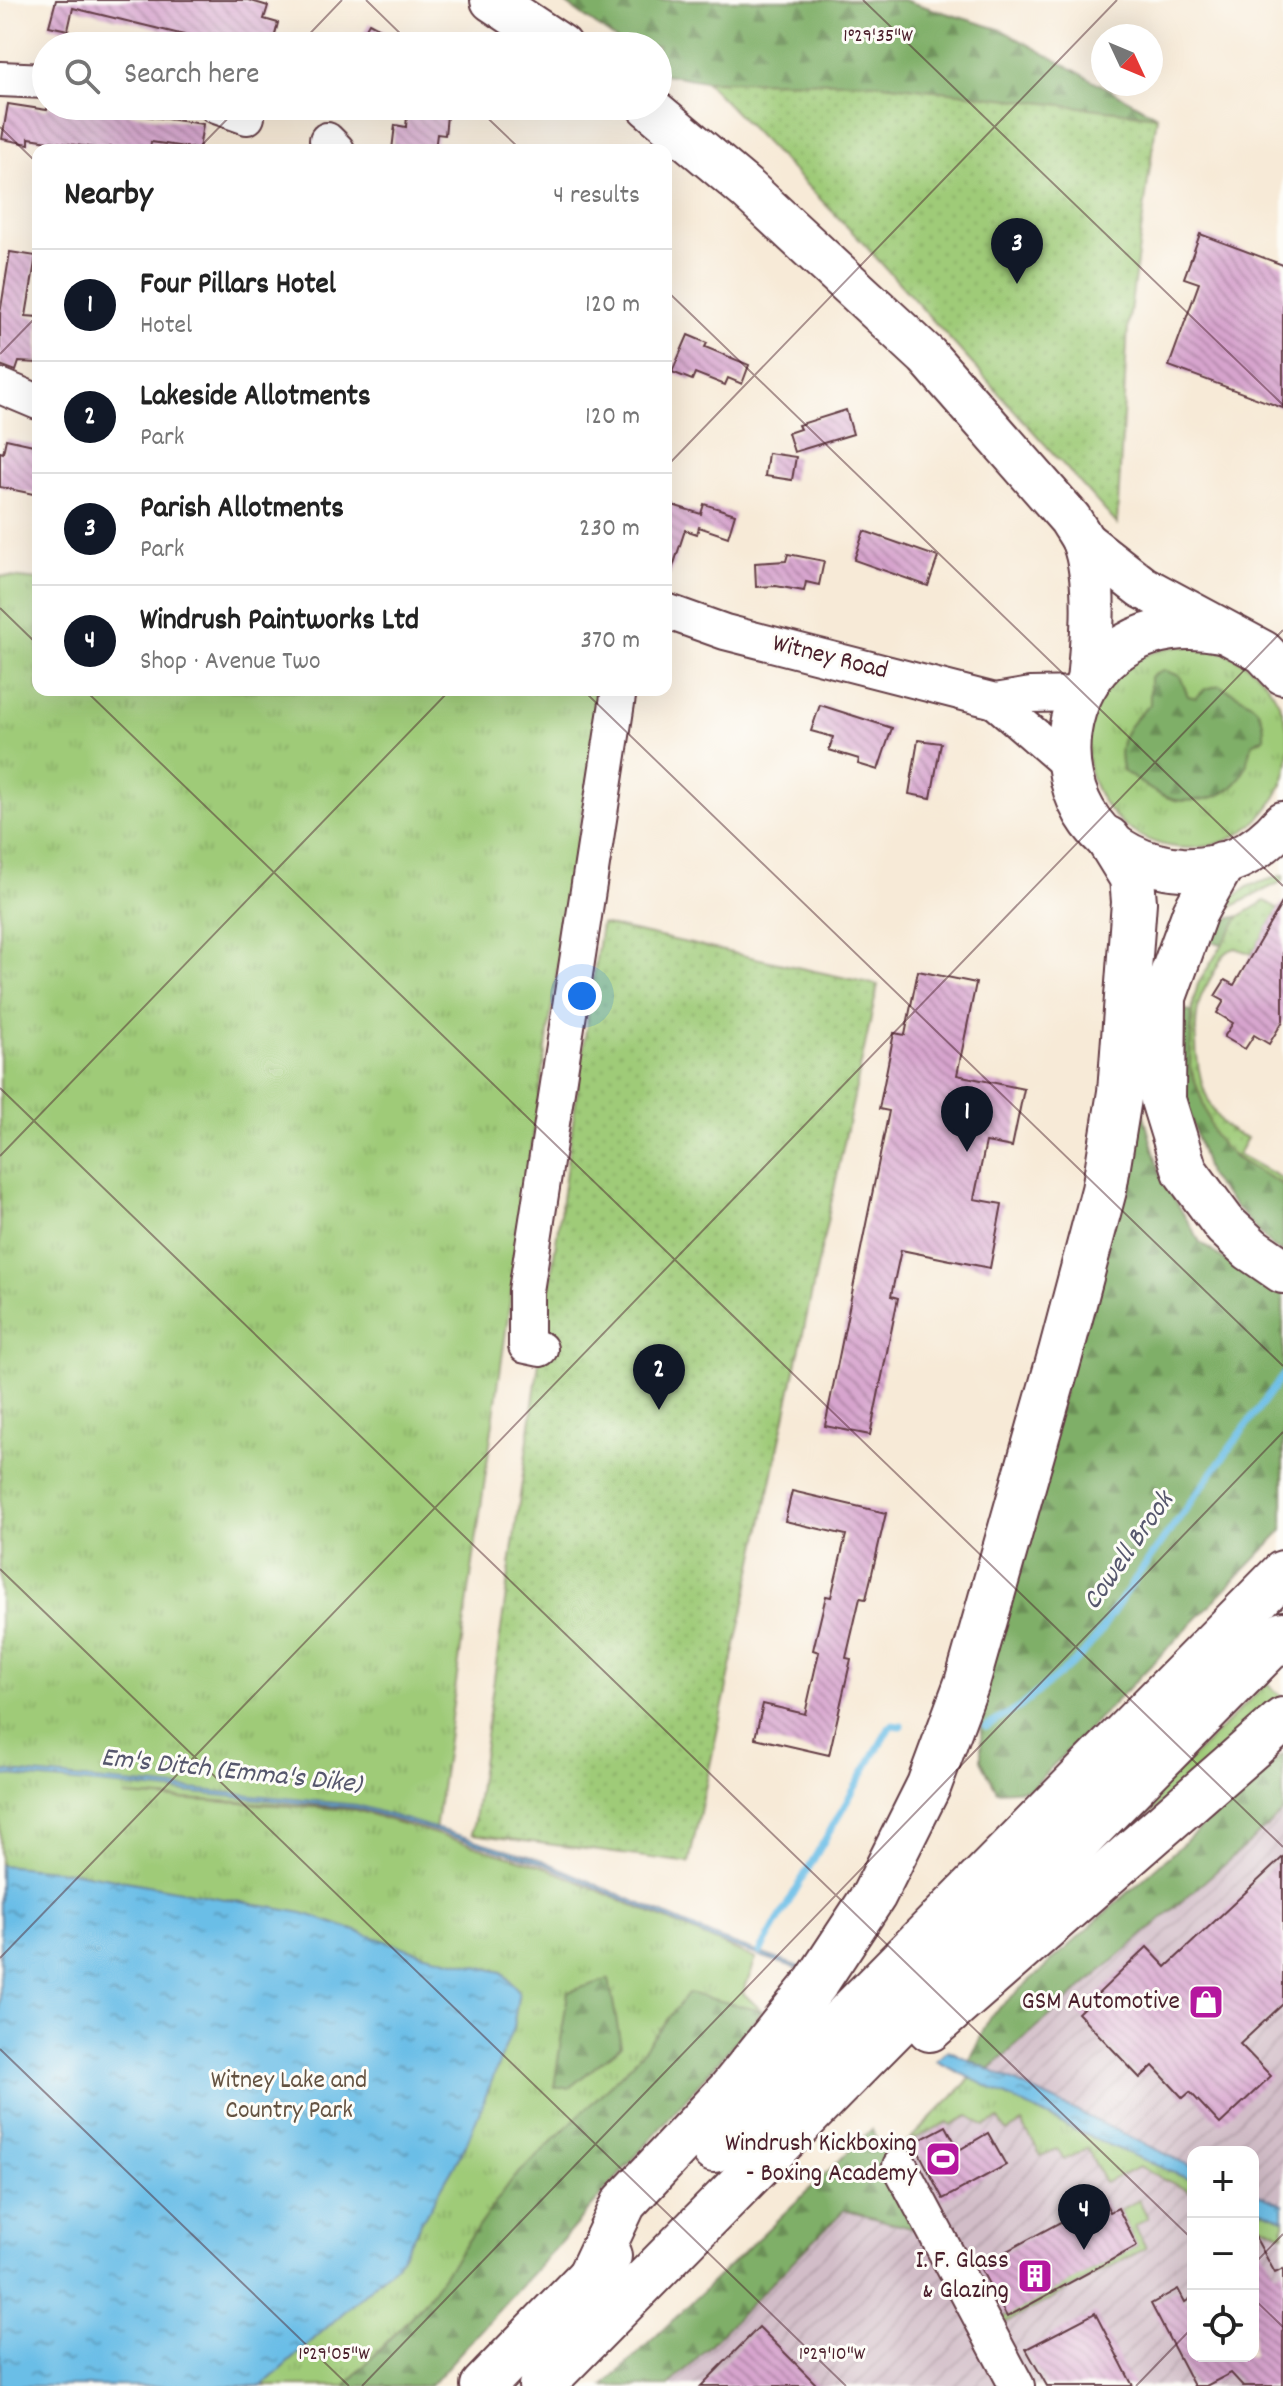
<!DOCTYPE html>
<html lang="en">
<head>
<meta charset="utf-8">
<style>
	:root { --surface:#fff; --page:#f2f2f2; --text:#222; --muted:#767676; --line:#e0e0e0; --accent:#111827 }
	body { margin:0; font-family:Dekko,sans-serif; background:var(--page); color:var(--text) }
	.controls { position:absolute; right:24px; bottom:24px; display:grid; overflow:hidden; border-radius:16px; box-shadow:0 8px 32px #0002 }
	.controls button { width:72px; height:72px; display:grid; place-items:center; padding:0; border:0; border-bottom:2px solid var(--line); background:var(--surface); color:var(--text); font:40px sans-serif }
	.compass { position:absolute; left:1091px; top:24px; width:72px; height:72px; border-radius:50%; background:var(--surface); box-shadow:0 8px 32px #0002; rotate:134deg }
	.you { position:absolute; left:582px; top:996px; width:28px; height:28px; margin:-20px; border:6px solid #fff; border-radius:50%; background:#1a73e8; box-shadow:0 0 0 12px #1a73e833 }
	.badge { display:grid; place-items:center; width:52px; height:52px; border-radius:50%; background:var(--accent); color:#fff; font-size:26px; font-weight:700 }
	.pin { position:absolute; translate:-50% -66px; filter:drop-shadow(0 2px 4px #0008) }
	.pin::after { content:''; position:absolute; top:42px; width:28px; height:24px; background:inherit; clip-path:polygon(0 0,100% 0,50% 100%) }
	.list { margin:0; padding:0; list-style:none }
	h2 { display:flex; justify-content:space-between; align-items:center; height:104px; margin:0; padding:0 32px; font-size:34px }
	h2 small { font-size:26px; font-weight:400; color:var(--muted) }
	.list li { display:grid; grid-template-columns:52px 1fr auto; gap:24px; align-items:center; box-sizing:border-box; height:112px; padding:0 32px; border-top:2px solid var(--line) }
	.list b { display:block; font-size:30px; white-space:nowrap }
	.list p { margin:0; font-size:26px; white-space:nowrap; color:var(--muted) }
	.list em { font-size:26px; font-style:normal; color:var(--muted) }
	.icon { flex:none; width:44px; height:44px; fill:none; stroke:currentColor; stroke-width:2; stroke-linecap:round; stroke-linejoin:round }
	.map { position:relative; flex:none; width:1283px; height:2386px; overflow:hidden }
	.search { position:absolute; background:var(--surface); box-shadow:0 8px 32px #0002; left:32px; top:32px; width:640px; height:88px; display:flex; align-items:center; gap:20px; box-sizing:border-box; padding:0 28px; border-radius:44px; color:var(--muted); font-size:30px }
	.panel { position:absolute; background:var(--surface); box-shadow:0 8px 32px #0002; left:32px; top:144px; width:640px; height:552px; border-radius:16px }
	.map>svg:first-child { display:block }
	.industrial { fill:url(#industrial-furrows) }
	.grass { fill:url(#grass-tufts); stroke:#747552; stroke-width:2 }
	.forest { fill:url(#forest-firs); stroke:#64674a; stroke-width:2 }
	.garden { fill:url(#garden-dots); stroke:#747552; stroke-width:2 }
	.water { fill:url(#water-ripples); stroke:#5a6e89; stroke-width:2 }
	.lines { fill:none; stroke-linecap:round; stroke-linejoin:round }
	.stream { stroke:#6bbee7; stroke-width:7 }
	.building { fill:url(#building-back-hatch) }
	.minor-casing { stroke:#643d45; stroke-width:38 }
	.major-casing { stroke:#643d45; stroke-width:46 }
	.highway-casing { stroke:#643d45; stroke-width:48 }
	.minor { stroke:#fff; stroke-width:34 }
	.major { stroke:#fff; stroke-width:42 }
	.highway { stroke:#fff; stroke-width:44 }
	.ticks { fill:none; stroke:#4a1f2b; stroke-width:2; stroke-opacity:0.45 }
	.labels { text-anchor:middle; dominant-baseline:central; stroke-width:6; stroke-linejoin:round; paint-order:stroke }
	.street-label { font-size:26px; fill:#4a1f2b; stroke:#fdfcf7 }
	.poi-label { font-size:26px; fill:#4a1f2b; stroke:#fdfcf7; text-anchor:end }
	.park-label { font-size:26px; fill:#645342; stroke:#fdfcf7 }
	.water-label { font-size:28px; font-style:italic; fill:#56576d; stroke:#fdfcf7 }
	.ticks-label { font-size:20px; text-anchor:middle; fill:#4a1f2b; stroke:#fdfcf7; stroke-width:6; stroke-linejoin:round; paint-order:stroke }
</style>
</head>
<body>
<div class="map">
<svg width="1283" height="2386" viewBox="0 0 1283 2386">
	<defs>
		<pattern id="industrial-furrows" width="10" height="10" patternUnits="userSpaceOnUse" patternTransform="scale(2)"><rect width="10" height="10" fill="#d2bdc8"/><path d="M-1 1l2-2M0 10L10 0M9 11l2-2" fill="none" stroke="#b6a2ac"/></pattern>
		<pattern id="grass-tufts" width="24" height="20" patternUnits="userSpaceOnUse" patternTransform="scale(2)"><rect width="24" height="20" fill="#9fcb78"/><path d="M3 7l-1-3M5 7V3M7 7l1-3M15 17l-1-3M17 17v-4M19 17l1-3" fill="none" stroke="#8aae68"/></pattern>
		<pattern id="forest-firs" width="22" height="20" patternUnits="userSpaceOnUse" patternTransform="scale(2)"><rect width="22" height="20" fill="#7faf68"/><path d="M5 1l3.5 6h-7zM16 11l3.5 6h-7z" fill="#6a8e56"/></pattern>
		<pattern id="garden-dots" width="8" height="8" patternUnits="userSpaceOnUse" patternTransform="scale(2)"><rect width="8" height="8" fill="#9fcb78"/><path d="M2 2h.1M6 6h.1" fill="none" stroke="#8aae68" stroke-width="1.8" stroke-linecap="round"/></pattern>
		<pattern id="water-ripples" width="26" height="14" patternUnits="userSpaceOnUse" patternTransform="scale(2)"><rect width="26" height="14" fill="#6bbee7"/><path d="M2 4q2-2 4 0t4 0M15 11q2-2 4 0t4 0" fill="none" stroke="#5a9abb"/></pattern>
		<pattern id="building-back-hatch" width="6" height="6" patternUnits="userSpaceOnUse" patternTransform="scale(2)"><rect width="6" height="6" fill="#d7a4ce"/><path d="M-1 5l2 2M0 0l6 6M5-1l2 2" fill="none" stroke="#b085a7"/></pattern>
	</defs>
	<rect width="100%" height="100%" fill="#fdfcf7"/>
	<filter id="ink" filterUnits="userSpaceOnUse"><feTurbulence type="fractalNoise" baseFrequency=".0125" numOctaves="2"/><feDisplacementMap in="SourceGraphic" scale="16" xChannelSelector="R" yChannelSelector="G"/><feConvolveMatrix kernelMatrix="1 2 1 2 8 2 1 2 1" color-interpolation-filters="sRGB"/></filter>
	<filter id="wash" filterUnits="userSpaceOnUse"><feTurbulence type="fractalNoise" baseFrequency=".006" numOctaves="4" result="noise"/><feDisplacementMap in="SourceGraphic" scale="32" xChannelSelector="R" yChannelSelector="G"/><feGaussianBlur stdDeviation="1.8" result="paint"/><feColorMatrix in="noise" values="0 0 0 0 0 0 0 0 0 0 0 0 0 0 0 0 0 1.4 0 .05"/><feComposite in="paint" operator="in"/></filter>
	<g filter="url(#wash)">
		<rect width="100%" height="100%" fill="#f7ead7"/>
		<g class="industrial">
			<path d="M1283 1813V2204L1253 2192V2152H1193V2167L989 2069Z"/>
			<path d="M971 2078 1079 2132 1193 2181V2356H1253V2206L1283 2219V2386H669L844 2210 913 2229 917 2227 883 2153 906 2143Z"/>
		</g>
		<g class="grass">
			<path d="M0 576 38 580V690H605L570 879 435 1831 357 1808 124 1796 356 1810 542 1866 756 1959 743 1993 762 2011 419 2386H0Z"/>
			<circle cx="1188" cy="747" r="101"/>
			<path d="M1283 875V881L1219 913 1217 909 1249 886Z"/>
			<path d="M1267 1683 1283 1698V1705L1071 1878Z"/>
			<path d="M971 2078 1079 2132 1193 2181V2193L1139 2167 1105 2183 1087 2148 1064 2160 1057 2149 1041 2156 1022 2123 1007 2132 999 2119 985 2126 969 2116 951 2125 948 2122 906 2143Z"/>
			<path d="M1139 2200 1148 2218 1135 2226 1146 2248 1002 2325 1000 2320 1003 2318 1137 2246 1119 2210Z"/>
			<path d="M1253 2206 1283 2219V2234L1253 2221Z"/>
		</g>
		<g class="forest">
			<path d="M561 0H903L1002 30 1157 116 705 81 664 74 658 70V46H625Z"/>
			<path d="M1164 670 1180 676 1188 696 1196 698 1204 690 1219 685C1246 700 1266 703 1264 738L1252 744C1246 778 1232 798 1196 800 1188 801 1179 802 1172 799 1154 794 1138 781 1123 771 1114 743 1128 723 1150 705V677Z"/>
			<path d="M1240 916 1223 944 1212 942 1208 934 1218 921Z"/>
			<path d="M1185 1010 1192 1011 1190 1066 1214 1135 1235 1158 1283 1185V1253L1270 1245 1209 1177 1182 1089Z"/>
			<path d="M1141 1105 1160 1174 1200 1242 1260 1285 1283 1295V1530L1030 1789 997 1791 981 1760V1698Z"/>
			<path d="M1283 1754V1813L989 2069 970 2060 990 2016Z"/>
			<path d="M609 1979 621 2046 569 2088H554L568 1992Z"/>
			<path d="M688 1993 762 2011 567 2235 430 2386H345L421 2306 511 2181 633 2063Z"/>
			<path d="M872 2129 917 2227 913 2229 844 2210 669 2386H604Z"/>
		</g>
		<g class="garden">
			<path d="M705 81 864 82 1157 116 1128 326 1117 524 862 242Z"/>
			<path d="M1265 901 1279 909 1252 954 1236 948C1224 951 1221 959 1216 969 1211 978 1205 987 1201 997 1189 1033 1197 1106 1230 1130 1234 1134 1242 1135 1247 1138L1238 1154 1283 1179V1185C1257 1170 1231 1160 1214 1135L1190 1066 1193 1002 1198 984 1240 916Z"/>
			<path d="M601 924 878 985 689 1863 472 1834Z"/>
		</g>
		<g class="water">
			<path d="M0 1771 357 1805 542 1860 717 1938 812 1971 811 1973 716 1941 542 1863 357 1808 0 1775Z"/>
			<path d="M0 1865 76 1872 303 1913 421 1953 502 1972 519 1991 513 2028 466 2145 397 2264 262 2386H0Z"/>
			<path d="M948 2050 1193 2167V2181L1079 2132 936 2061Z"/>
			<path d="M1253 2192 1283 2204V2219L1253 2206Z"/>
		</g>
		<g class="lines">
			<g class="stream">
				<path d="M986 1727 1020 1707 1079 1658 1095 1639 1135 1579 1283 1375"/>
				<path d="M760 1952 891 1725 901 1726"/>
			</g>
		</g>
		<g id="blocks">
			<g class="building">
				<path d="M56 0H248L268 6 264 19 278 23 272 46H260L215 34 213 42 73 8 68 30 49 26Z"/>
				<path d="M369 23 386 32 379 46H356Z"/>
				<path d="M8 104 47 110 48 106H54L88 112V108L203 124 199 149 151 142 150 150 110 147 108 150 29 138V144L2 139Z"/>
				<path d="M408 106H448L445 135 437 134 435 150H392L395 125 406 127Z"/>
				<path d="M1200 234 1283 265V408L1169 366 1199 283 1184 278Z"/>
				<path d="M10 252 36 256 26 316 38 317V363L19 362 16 371 0 365V314Z"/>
				<path d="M688 335 707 343 705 347 749 365 742 384 728 378 725 385 695 373 692 380 672 372Z"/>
				<path d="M846 410 853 434 794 452 788 433 800 429 798 425Z"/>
				<path d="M6 439 38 446V495L0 487V452L3 453Z"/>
				<path d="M768 453 796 457 792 480 765 476Z"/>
				<path d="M666 503 701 514 704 504 735 514 728 537 699 527 697 534 685 530 670 576 666 575Z"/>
				<path d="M864 531 938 557 928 586 854 560Z"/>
				<path d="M788 554 824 561 819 585 806 582 804 591 776 586 756 587 755 563 786 561Z"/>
				<path d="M820 705 892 728 878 770 858 764 859 759 829 750 833 737 811 731Z"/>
				<path d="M918 740 941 743 931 798 909 794Z"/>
				<path d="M1283 901V1021L1269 1044 1254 1035 1245 1049 1224 1037 1233 1023 1217 1013 1224 1001 1215 996 1225 980 1234 985Z"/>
				<path d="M918 971 976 983 957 1075 1024 1089 1012 1147 986 1142 974 1199 1002 1204 990 1268 901 1250 891 1296 898 1298 870 1435 825 1426 889 1111 879 1109 894 1033 905 1035Z"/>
				<path d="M792 1491 886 1513 866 1599 860 1598 846 1658 851 1659 829 1755 755 1738 763 1704 805 1714 819 1652 813 1650 826 1596 831 1597 846 1535 785 1521Z"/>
				<path d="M1283 1857V2004L1240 2044 1271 2076 1220 2124 1190 2092 1183 2098 1153 2066 1140 2078 1078 2013 1147 1947 1166 1967Z"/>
				<path d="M946 2126 959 2150 988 2133 1006 2165 943 2199 914 2143Z"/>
				<path d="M1103 2199 1110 2212 1118 2208 1137 2246 1007 2317 979 2266Z"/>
				<path d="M1253 2233 1275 2273 1283 2269V2386H1243L1231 2373 1206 2386H1194L1151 2304 1178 2289 1185 2302 1193 2297V2356H1253Z"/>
				<path d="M1095 2313 1133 2386H1047L1026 2349Z"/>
				<path d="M759 2327 818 2386H701Z"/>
			</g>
		</g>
	</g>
	<g filter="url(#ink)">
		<use href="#blocks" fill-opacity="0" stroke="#643d45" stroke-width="2"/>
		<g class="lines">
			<defs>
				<g id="minor">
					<path d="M0 79 46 81"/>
					<path d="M216 106 247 117"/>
					<path d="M327 140 337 150"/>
					<path d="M0 386 38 402"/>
					<path d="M666 611 725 632 995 701 1031 695 1081 694"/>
					<path d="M995 701 1068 764"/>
					<path d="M540 1349 526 1346V1291L619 690"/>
					<path d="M900 2166 1017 2386"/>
				</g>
				<g id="major">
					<path d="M492 0 561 46"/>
					<path d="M648 106 748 190 927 356 1070 519C1074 526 1080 534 1083 541 1098 581 1092 640 1088 681"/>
					<path d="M1083 541 1142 587 1263 652 1283 673"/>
					<path d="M1222 631C1039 598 1012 856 1182 869 1222 871 1258 853 1283 823"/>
				</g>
				<g id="highway">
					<path d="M1222 864 1195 912 1164 997 1163 1100 1185 1171 1225 1225 1251 1249 1283 1271"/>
					<path d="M930 2029 1283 1720"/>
					<path d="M714 2150 1283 1573"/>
					<path d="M590 2275 624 2203 730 2090 816 1983 874 1895 929 1785 967 1683 1061 1352 1104 1190 1120 1092 1134 902 1132 878 1108 839"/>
					<path d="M483 2386 609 2256"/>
					<path d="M541 2386 1283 1634"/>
				</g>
			</defs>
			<use href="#minor" class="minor-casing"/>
			<use href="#major" class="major-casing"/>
			<use href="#highway" class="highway-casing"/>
			<use href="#minor" class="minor"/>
			<use href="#major" class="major"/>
			<use href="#highway" class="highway"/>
		</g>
	</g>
	<path class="ticks" d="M366 0 413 46M863 0 1283 405M298 46 342 0M475 106 521 150M0 127 38 164M197 150 240 106M666 290 1283 886M0 354 38 315M666 467 1117 0M0 608 38 645M85 690 1283 1847M583 690 1283 1366M0 1088 1193 2240M0 1156 450 690M0 1569 846 2386M0 1958 1283 630M0 2049 349 2386M1253 2265 1283 2234M1253 2298 1283 2327M362 2386 1283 1432M1136 2386 1193 2327"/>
	<defs>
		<symbol id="shop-square" viewBox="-11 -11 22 22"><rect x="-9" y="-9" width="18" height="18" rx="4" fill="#b5179e" stroke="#fdfcf7"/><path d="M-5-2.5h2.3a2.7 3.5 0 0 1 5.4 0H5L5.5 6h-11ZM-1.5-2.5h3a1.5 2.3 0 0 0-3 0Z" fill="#fff"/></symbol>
		<symbol id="stadium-square" viewBox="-11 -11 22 22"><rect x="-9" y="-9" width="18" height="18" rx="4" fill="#b5179e" stroke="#fdfcf7"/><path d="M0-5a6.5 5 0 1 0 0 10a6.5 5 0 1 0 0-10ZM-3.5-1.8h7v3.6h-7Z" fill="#fff"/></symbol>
		<symbol id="building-square" viewBox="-11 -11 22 22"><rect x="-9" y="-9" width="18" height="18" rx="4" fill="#b5179e" stroke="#fdfcf7"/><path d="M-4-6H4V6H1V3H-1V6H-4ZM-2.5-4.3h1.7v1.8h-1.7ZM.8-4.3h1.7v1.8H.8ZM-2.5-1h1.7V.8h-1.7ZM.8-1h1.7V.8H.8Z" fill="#fff"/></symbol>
	</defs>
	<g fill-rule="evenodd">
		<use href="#shop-square" x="1186" y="1982" width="40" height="40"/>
		<use href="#stadium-square" x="923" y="2139" width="40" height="40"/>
		<use href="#building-square" x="1015" y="2256" width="40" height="40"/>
	</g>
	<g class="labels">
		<g class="street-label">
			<text transform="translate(830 658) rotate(14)">Witney Road</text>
		</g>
		<g class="poi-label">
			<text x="1180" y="2002">GSM Automotive</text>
			<text x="917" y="2144">Windrush Kickboxing<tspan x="917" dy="30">- Boxing Academy</tspan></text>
			<text x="1009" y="2261">I. F. Glass<tspan x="1009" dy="30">&amp; Glazing</tspan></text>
		</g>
		<g class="park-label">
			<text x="289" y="2081">Witney Lake and<tspan x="289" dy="30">Country Park</tspan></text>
		</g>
		<g class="water-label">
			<text transform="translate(1130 1552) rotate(-55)">Cowell Brook</text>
			<text transform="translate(231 1773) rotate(6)">Em's Ditch (Emma's Dike)</text>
		</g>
	</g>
	<g class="ticks-label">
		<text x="878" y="41">1°29'35"W</text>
		<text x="334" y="2359">1°29'05"W</text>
		<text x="832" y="2359">1°29'10"W</text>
	</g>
</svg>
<div class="controls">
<button>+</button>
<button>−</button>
<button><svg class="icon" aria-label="locate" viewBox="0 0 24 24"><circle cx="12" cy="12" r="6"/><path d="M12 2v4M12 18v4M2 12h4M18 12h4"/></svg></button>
</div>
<svg class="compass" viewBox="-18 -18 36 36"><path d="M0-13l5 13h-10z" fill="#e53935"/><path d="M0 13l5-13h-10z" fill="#767676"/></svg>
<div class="you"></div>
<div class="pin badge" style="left:967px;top:1152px">1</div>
<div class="pin badge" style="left:659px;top:1410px">2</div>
<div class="pin badge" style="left:1017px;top:284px">3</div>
<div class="pin badge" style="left:1084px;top:2250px">4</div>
<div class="search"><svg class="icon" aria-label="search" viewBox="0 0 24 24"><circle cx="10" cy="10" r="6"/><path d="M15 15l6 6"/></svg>Search here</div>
<section class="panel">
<h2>Nearby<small>4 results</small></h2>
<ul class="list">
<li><span class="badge">1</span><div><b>Four Pillars Hotel</b><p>Hotel</p></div><em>120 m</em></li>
<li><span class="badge">2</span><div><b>Lakeside Allotments</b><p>Park</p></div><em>120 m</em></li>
<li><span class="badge">3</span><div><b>Parish Allotments</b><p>Park</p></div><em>230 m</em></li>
<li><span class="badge">4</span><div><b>Windrush Paintworks Ltd</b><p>Shop · Avenue Two</p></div><em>370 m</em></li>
</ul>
</section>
</div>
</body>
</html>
